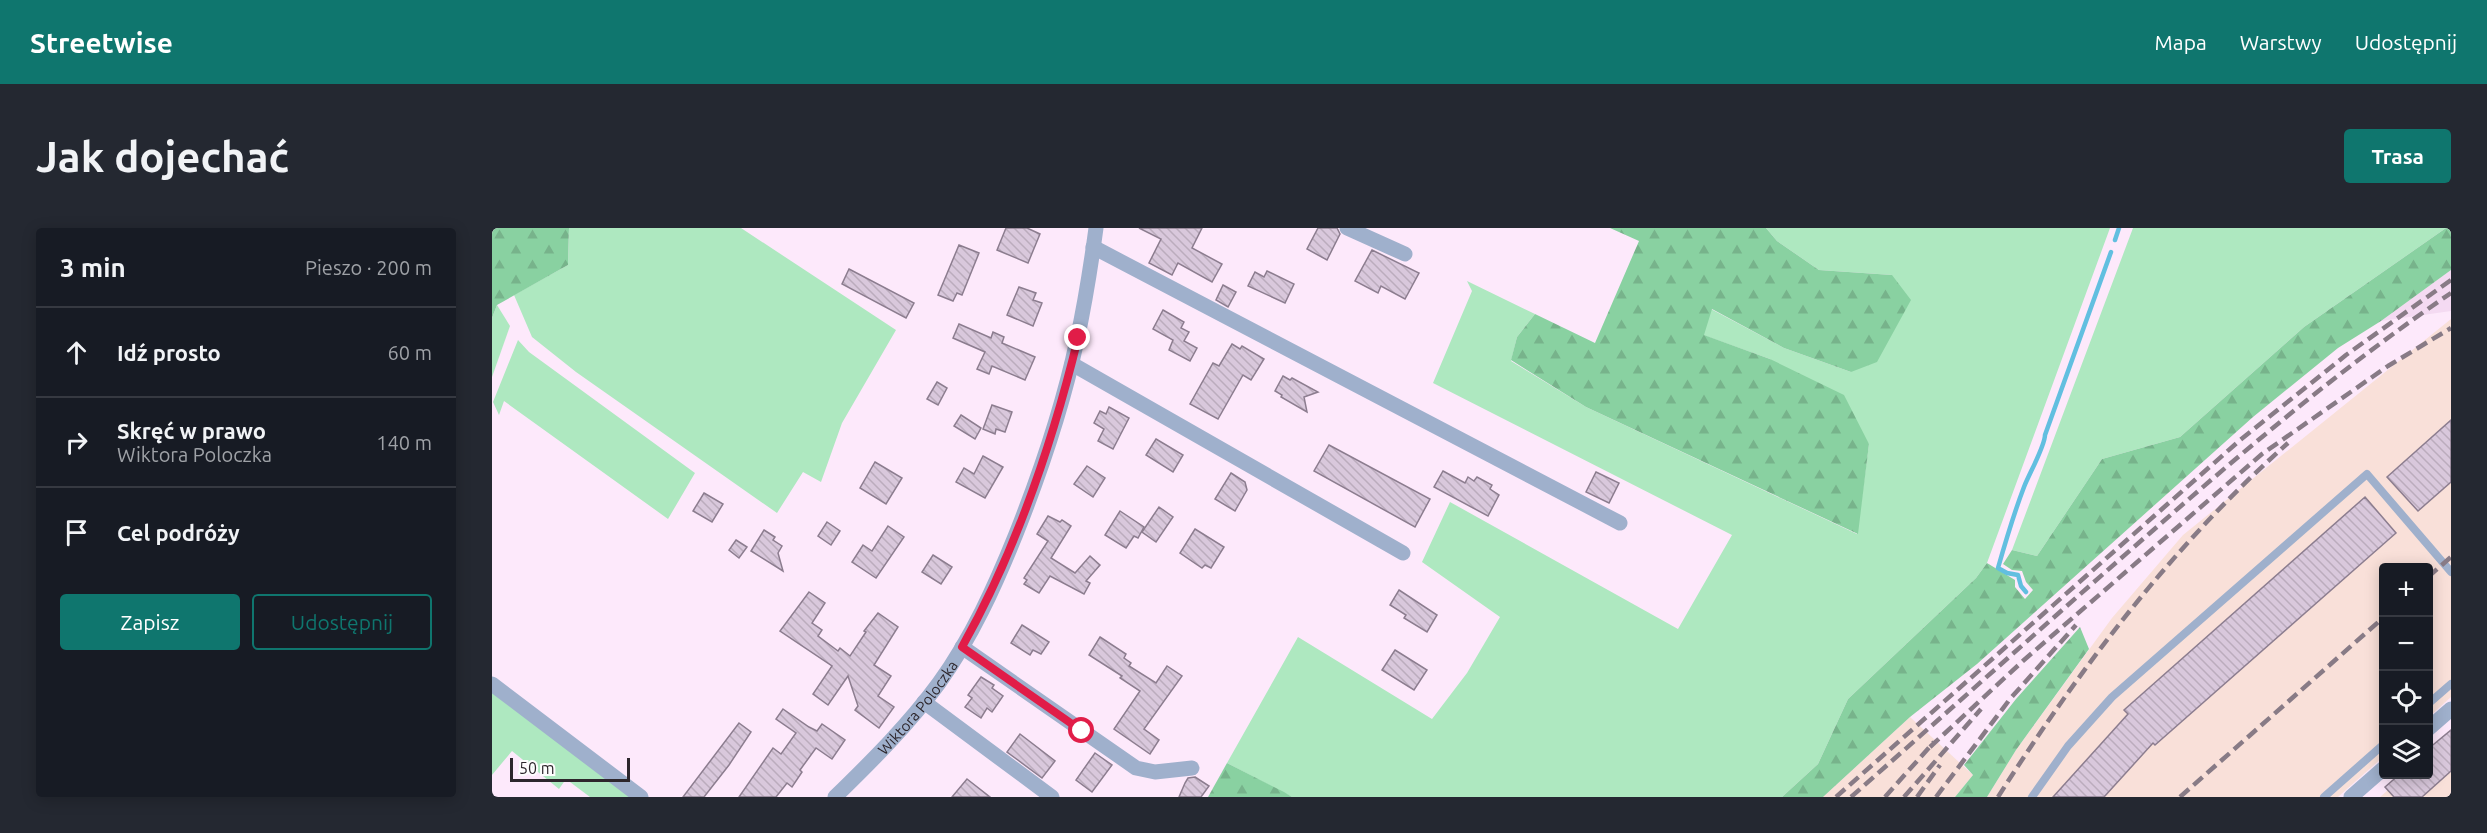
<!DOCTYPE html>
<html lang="pl">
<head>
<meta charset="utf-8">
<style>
	:root { --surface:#171b24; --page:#242831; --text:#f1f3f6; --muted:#9ea1a6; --line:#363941; --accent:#0f766e }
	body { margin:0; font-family:Ubuntu,sans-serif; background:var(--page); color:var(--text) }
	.controls { position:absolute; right:18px; bottom:18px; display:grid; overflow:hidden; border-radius:6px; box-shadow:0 3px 15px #0003 }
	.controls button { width:54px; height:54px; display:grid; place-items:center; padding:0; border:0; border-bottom:2px solid var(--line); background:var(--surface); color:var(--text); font:30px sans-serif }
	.scale { position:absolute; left:18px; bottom:15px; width:120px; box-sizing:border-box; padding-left:6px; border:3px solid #2d262c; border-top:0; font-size:16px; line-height:21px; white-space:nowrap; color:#2d262c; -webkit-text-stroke:4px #fdfdfd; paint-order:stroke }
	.stop { position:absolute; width:18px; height:18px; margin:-14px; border:4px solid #e11d48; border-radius:50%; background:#fff }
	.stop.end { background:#e11d48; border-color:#fff; box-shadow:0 2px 6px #0008 }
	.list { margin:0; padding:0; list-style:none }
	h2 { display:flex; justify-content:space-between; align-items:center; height:78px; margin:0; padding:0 24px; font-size:26px }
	h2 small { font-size:20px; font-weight:400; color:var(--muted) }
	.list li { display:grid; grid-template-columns:39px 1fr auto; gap:18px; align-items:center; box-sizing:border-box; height:90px; padding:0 24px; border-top:2px solid var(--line) }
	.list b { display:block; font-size:22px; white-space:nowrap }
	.list p { margin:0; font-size:20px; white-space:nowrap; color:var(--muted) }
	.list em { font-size:20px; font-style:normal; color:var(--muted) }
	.actions { display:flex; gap:12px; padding:18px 24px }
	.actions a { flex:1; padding:14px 0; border:2px solid var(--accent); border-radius:6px; text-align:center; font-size:21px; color:var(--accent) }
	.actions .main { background:var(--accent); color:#fff }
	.icon { flex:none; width:33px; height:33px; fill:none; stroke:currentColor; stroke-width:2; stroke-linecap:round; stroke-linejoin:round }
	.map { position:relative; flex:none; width:1959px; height:569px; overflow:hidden; border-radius:6px }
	header { display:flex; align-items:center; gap:36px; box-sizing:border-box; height:84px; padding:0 30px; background:var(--accent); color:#fff }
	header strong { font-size:28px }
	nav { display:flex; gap:33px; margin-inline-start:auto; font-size:21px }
	.intro { display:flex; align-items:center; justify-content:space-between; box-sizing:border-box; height:144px; padding:0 36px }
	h1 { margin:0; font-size:42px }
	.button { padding:15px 27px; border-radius:6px; background:var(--accent); color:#fff; font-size:21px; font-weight:700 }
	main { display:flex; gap:36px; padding:0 36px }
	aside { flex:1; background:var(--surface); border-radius:6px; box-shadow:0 3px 15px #0003 }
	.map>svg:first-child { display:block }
	.built { fill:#f4daf2 }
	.industrial { fill:#f9e0d9 }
	.grass { fill:#aee8c0 }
	.forest { fill:url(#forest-firs) }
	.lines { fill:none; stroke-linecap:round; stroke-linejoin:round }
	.stream { stroke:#62bfe0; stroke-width:4.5 }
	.building { fill:url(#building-back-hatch); stroke:#8c7d8f; stroke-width:1.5 }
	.service { stroke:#9fb0cc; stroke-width:8 }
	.minor { stroke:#9fb0cc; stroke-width:15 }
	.rail { stroke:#887b86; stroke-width:4.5; stroke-dasharray:12 6; stroke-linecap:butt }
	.route { stroke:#e11d48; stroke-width:8 }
	.labels { text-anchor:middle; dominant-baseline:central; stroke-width:4.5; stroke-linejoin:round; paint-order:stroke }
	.street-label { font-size:15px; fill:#2d262c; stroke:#fdfdfd }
</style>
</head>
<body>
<header>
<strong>Streetwise</strong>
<nav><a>Mapa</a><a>Warstwy</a><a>Udostępnij</a></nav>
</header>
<div class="intro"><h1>Jak dojechać</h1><a class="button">Trasa</a></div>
<main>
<aside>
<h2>3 min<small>Pieszo · 200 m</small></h2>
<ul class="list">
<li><svg class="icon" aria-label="ahead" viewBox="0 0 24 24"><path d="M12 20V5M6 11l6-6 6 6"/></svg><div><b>Idź prosto</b></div><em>60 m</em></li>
<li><svg class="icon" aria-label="right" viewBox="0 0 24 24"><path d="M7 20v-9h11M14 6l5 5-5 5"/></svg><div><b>Skręć w prawo</b><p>Wiktora Poloczka</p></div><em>140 m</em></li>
<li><svg class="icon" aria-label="arrive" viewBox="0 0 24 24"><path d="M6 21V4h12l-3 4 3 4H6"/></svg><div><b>Cel podróży</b></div></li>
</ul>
<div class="actions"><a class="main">Zapisz</a><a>Udostępnij</a></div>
</aside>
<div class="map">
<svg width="1959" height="569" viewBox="0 0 1959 569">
	<defs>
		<pattern id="forest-firs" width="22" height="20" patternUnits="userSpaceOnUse" patternTransform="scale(1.5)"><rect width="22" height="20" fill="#89d1a1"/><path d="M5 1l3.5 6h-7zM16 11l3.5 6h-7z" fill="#77b38b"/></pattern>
		<pattern id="building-back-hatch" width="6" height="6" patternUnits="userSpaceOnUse" patternTransform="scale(1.5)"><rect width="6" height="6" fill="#d9c8dc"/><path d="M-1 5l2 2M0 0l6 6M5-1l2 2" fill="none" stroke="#bbacbd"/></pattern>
	</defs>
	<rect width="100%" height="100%" fill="#fde9fb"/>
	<path class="built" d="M1959 42V83L1889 93Z"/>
	<g class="industrial">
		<path d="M1959 91V469L1937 489 1936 340H1892L1891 529 1846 569H1495L1524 522 1620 390 1691 307Z"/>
		<path d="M1418 489 1481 547 1463 569H1331Z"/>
		<path d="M1959 506V569H1888L1913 547 1936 546Z"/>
	</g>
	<g class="grass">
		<path d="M77 0H249L404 102 350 195 329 254 311 244 285 285 84 144 40 109 22 67 76 37Z"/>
		<path d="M1274 0H1618L1495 335 1484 350 1356 471 1326 536 1290 569H800L735 535 806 409 940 491 975 445 1008 389 930 334 958 274 1186 401 1240 307 941 155 980 63 975 53 1043 86 1025 109 1019 133 1094 179 1365 306 1377 216 1278 131 1211 107 1219 81 1292 120 1359 144 1400 47 1327 42 1285 13Z"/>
		<path d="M1641 0H1954L1812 99 1688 209 1610 231 1545 328 1520 322Z"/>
		<path d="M5 77 18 98 0 149V90Z"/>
		<path d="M26 112 37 124 203 245 176 291 12 173 7 187 1 174Z"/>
		<path d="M0 462 140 569H98L74 551 67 561 20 523 0 547Z"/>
	</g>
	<g class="forest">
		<path d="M0 0H77L76 37 5 77 0 90Z"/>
		<path d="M1118 0H1274L1285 13 1327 42 1400 47 1419 72 1385 134 1359 144 1292 120 1220 81 1212 107 1278 131 1352 167 1377 216 1366 306 1094 179 1019 132 1025 109 1043 86 1103 115 1147 13Z"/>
		<path d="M1954 0H1959V42L1889 93 1846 120 1761 189 1485 436 1418 489 1331 569H1290L1326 536 1356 471 1484 350 1495 335 1523 352V359L1533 371 1541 362 1534 354 1530 343 1520 342 1511 336 1520 322 1545 328 1610 231 1688 209 1812 99Z"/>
		<path d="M1588 399 1597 421 1524 522 1495 569H1463L1481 547 1472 537 1524 471Z"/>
		<path d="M735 535 792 564 800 569H716Z"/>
	</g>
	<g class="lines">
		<g class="stream">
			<path d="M1623 12 1627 0"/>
			<path d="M1534 364 1529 358 1526 347 1515 345 1506 340C1514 312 1522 285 1532 259 1537 246 1553 218 1553 207L1619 24"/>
		</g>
	</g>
	<g class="building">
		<path d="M514 0H535L548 6 536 35 505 22Z"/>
		<path d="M647 0H710L700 20 730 36 720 54 686 35 680 47 657 35 669 11Z"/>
		<path d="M826 0H845L848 6 835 32 815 21Z"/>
		<path d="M467 17 487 25 470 67 465 65 461 73 446 67Z"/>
		<path d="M880 22 927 45 913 71 889 58 886 65 863 53Z"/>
		<path d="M357 41 422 75 414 90 350 56Z"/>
		<path d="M775 43 802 56 793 75 756 58 763 44 772 49Z"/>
		<path d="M731 57 744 64 736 79 724 72Z"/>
		<path d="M527 59 544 65 541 72 550 75 541 98 515 87Z"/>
		<path d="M671 82 692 94 689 100 697 104 692 113 705 120 698 133 677 122 681 112 661 101Z"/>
		<path d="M467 96 499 110 501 104 512 109 510 115 543 129 533 152 500 138 497 146 485 141 493 124 461 110Z"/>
		<path d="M740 116 748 121 750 118 772 131 759 152 751 147 726 191 698 176 721 135 727 138Z"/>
		<path d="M791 148 798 152 800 150 826 164 812 169 815 184 789 169 790 167 783 163Z"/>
		<path d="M445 154 455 160 446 177 435 171Z"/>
		<path d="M500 177 520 184 513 204 504 201 503 206 491 201Z"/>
		<path d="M617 179 637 190 621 221 606 213 612 201 602 195 608 183 614 186Z"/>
		<path d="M469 187 489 200 483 211 462 198Z"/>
		<path d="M1959 192V254L1926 283 1895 249Z"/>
		<path d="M664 211 691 227 681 244 654 227Z"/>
		<path d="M837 217 938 271 923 299 822 243Z"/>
		<path d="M491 228 511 239 493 270 464 254 472 240 482 246Z"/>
		<path d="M383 234 410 250 394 276 368 260Z"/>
		<path d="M595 238 613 250 601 269 582 256Z"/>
		<path d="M951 243 973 255 976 249 982 253 985 249 1000 257 998 261 1007 267 996 288 942 259Z"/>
		<path d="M1104 244 1127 255 1117 275 1094 264Z"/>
		<path d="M739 245 753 254 755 262 743 283 723 271Z"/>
		<path d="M212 265 231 276 220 294 201 283Z"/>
		<path d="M1873 269 1904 305 1663 517 1661 515 1612 569H1561L1636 486 1632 482Z"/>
		<path d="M667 279 681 289 664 314 650 304Z"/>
		<path d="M628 283 652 299 646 310 642 308 634 320 613 307Z"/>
		<path d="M556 288 568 294 570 292 579 298 559 330 583 345 598 328 608 337 594 353 598 355 592 366 558 348 547 365 532 356 535 352 532 350 556 313 545 306Z"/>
		<path d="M335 294 348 303 339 317 326 308Z"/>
		<path d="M396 298 412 309 384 350 360 334 371 317 380 323Z"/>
		<path d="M703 301 732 319 719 340 713 337 710 340 688 325Z"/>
		<path d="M272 302 283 309 281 312 290 318 286 325 291 343 259 323Z"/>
		<path d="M244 312 255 319 247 330 237 322Z"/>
		<path d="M441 327 460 339 449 356 430 344Z"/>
		<path d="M907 362 945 387 935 404 912 390 914 387 898 377Z"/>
		<path d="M317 364 333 375 320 395 330 402 326 408 346 423 348 420 358 428 374 404 372 403 386 385 406 399 382 437 399 448 386 468 402 479 387 500 363 482 366 478 356 448 336 477 321 466 340 438 288 403Z"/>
		<path d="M530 397 557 414 549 426 541 422 538 427 519 415Z"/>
		<path d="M608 409 634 426 632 430 639 435 637 438 664 455 675 438 690 448 652 501 667 512 658 526 622 501 648 463 628 450 630 448 597 427Z"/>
		<path d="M903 422 935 442 922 462 890 442Z"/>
		<path d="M489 449 502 457 500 460 511 468 500 484 495 480 489 490 473 479 480 470 476 467Z"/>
		<path d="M291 481 317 499 325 503 330 496 353 512 340 531 324 520 308 542 310 544 300 559 295 555 284 569H247L281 520 289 526 304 505 284 491Z"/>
		<path d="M247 495 259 504 237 537 212 569H191Z"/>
		<path d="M1959 502V543L1930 569H1902L1893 559 1908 546H1936V521Z"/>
		<path d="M528 506 563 533 550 550 515 524Z"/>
		<path d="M603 525 620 537 600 564 584 552Z"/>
		<path d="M703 549 717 558 709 569H687L693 555 696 550Z"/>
		<path d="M475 551 498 569H460Z"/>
	</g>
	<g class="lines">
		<g class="service">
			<path d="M1936 476 1959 456"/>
			<path d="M1540 569 1576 518 1620 469 1875 246 1959 344"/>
			<path d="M1832 569 1892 516"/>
		</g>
		<g class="minor">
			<path d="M855 0 913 26"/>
			<path d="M601 19 1128 295"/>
			<path d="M580 136 911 325"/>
			<path d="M470 419 644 540 663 544 700 540"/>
			<path d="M0 456 149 569"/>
			<path d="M432 474 560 569"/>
			<path d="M1936 501 1959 481"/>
			<path id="s1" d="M343 569C380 533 417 496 447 455 480 409 503 358 524 306 549 243 571 178 585 112 593 75 599 37 604 0"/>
			<path d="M1859 569 1892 540"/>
		</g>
		<g class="rail">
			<path d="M1936 349 1959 329"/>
			<path d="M1438 519 1532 432 1770 226 1896 138 1959 100"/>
			<path d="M1344 569 1747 213 1854 127 1959 52"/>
			<path d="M1359 569C1459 481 1558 392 1658 305 1755 220 1852 138 1959 65"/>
			<path d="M1393 569 1442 514"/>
			<path d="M1412 569 1489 481"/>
			<path d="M1425 569 1448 537"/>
			<path d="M1444 569 1518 471 1584 397"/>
			<path d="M1506 569C1588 440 1681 317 1796 215"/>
			<path d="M1688 569 1892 389"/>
		</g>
	</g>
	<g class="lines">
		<path class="route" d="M586 110C560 217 524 323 470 419L590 503"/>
	</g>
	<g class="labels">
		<g class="street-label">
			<text stroke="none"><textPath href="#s1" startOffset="122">Wiktora Poloczka</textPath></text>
		</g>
	</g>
</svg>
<div class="controls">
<button>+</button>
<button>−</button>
<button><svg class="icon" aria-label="locate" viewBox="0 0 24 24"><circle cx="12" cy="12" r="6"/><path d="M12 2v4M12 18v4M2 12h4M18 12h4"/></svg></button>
<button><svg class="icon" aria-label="layers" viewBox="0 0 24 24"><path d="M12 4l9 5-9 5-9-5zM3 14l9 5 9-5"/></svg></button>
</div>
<div class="scale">50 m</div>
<div class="stop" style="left:590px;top:503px"></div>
<div class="stop end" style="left:586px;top:110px"></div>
</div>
</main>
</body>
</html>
